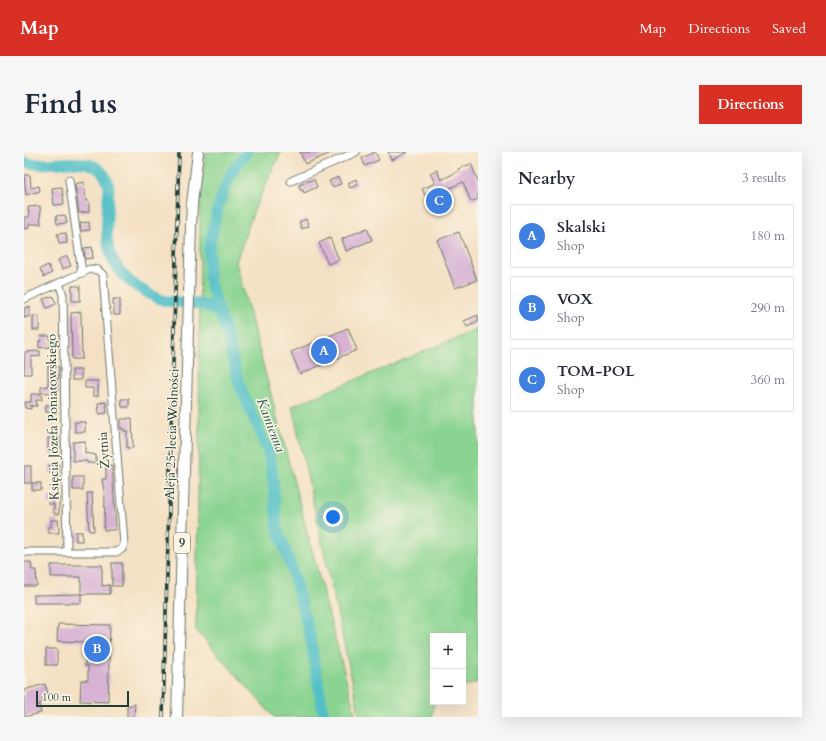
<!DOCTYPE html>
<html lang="en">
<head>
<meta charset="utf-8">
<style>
	:root { --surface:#fff; --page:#f6f6f7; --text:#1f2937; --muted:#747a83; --line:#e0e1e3; --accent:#d93025 }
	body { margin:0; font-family:Cardo,serif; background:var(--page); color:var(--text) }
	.controls { position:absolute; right:12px; bottom:12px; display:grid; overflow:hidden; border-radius:0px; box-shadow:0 4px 16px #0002 }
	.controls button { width:36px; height:36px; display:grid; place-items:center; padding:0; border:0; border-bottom:1px solid var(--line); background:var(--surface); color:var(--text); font:20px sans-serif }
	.scale { position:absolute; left:12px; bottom:10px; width:93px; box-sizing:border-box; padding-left:4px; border:2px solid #1f3d34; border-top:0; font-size:11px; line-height:14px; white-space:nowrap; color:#1f3d34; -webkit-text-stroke:3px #fcf5e5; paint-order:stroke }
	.you { position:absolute; left:309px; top:365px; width:14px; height:14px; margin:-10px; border:3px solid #fff; border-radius:50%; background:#1a73e8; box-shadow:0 0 0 6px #1a73e833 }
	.badge { display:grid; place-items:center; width:26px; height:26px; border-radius:50%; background:var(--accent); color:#fff; font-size:13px; font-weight:700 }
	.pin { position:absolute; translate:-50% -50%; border:2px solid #fff; box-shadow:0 1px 4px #0006 }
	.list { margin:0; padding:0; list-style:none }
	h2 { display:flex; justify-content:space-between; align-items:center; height:52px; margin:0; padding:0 16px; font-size:17px }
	h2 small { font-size:13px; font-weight:400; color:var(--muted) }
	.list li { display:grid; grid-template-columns:26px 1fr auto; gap:12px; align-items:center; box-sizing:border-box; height:64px; margin:0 8px 8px; padding:0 8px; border:1px solid var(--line); border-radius:0px }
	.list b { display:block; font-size:15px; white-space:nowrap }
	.list p { margin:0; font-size:13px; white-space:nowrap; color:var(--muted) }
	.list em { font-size:13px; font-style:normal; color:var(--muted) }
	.map { position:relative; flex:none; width:454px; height:565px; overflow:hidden; border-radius:0px }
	header { display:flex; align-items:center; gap:24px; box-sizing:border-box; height:56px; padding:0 20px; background:var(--accent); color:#fff }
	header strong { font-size:19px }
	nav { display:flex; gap:22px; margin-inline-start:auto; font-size:14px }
	.intro { display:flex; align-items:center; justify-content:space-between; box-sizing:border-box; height:96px; padding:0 24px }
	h1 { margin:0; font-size:28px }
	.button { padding:10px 18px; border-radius:0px; background:var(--accent); color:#fff; font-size:14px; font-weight:700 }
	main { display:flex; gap:24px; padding:0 24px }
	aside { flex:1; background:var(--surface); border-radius:0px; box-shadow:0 4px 16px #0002 }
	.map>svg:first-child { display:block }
	.green { fill:#8ad491; stroke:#548862 }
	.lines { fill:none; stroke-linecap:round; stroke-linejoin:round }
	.river { stroke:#52c0c7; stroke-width:11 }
	.building { fill:#d7b2d4 }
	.minor-casing { stroke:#6a7667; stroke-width:9 }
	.primary-casing { stroke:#6a7667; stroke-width:12 }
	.minor { stroke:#fff; stroke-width:7 }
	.primary { stroke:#fff; stroke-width:10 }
	.rail-casing { stroke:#1f3d34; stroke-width:3.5 }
	.rail { stroke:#fcf5e5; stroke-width:2; stroke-dasharray:6; stroke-linecap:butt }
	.labels { text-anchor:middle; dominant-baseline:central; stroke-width:3; stroke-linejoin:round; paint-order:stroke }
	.shield { fill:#fcf5e5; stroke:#617469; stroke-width:1 }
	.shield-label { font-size:12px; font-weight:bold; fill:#1f3d34 }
	.street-label { font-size:13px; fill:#1f3d34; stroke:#fcf5e5 }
	.water-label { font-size:14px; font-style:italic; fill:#2c5e59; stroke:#fcf5e5 }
</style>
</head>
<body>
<header>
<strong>Map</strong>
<nav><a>Map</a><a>Directions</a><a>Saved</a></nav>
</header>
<div class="intro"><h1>Find us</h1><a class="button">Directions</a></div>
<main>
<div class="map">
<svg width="454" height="565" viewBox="0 0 454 565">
	<rect width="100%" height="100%" fill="#fcf5e5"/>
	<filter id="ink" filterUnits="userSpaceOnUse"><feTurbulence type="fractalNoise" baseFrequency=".025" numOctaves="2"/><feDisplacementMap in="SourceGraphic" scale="8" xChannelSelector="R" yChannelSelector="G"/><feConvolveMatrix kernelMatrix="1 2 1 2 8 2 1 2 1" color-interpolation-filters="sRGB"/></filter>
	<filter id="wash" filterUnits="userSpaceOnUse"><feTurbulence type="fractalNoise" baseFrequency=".012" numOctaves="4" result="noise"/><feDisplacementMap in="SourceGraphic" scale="16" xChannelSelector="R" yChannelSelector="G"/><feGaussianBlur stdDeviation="0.9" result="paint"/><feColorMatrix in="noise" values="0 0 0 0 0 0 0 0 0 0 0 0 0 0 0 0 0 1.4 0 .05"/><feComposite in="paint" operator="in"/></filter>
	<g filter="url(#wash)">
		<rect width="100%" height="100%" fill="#f4e1c5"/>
		<g class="green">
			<path d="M182 0H257L230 58 212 110 332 565H250L172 478 175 274 176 38Z"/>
			<path d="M454 177V530L439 535V484H409L410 550 408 565H336L268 254Z"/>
		</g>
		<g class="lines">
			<g class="river">
				<path d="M223 0 207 21 194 54 185 97V124L187 135 202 180 215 232 244 299 248 318 253 374 267 414 286 484 300 565"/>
				<path d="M0 10C4 11 8 12 12 12 39 13 77 0 85 34 83 74 74 107 112 134 121 140 131 146 142 149 154 151 167 150 179 153 185 155 190 158 195 161"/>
			</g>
		</g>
		<g id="blocks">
			<g class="building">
				<path d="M276 0H309L281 12Z"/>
				<path d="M351 0 355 8 341 14 338 6Z"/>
				<path d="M364 0H384L367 8Z"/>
				<path d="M447 12 454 29V47L447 50 439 30 422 38 420 34 401 43 398 37 411 31 406 21 413 18 417 28 435 19 434 17Z"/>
				<path d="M0 23H6L7 36 15 34 16 39 2 43Z"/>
				<path d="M314 25 317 32 308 35 305 29Z"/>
				<path d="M290 27 293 35 280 41 279 38 277 39 275 33Z"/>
				<path d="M332 27 334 33 326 36 324 31Z"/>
				<path d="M60 30 62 49H65V60L55 61 51 32Z"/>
				<path d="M38 35 40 52 30 53 28 36Z"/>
				<path d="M16 54 17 72H5V76L0 77V65H5L4 55Z"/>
				<path d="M41 63 43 71 33 72 32 64Z"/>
				<path d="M282 67 285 74 278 77 275 70Z"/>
				<path d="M65 70 66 78 57 79 56 71Z"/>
				<path d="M343 76 348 88 322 99 318 87Z"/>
				<path d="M435 80 453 128 431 136 413 88Z"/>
				<path d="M42 81 43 91 35 92 33 82Z"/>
				<path d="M306 86 315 108 304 112 295 91Z"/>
				<path d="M68 95 69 106 61 107 60 96Z"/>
				<path d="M43 104 47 114 38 117 34 108Z"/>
				<path d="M24 113 28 121 20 125 16 117Z"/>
				<rect x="48" y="134" width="8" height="15"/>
				<path d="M29 144 32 152 23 156 19 147Z"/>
				<path d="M89 147H96V163H90V153H89Z"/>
				<path d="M6 154V164L0 166V156Z"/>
				<path d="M57 160 58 207H48L47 161Z"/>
				<path d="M454 163V170L443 175 440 169Z"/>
				<rect x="9" y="164" width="6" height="14"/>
				<path d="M324 176 333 198 276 222 267 200Z"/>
				<path d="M16 184H26V195L15 196V189H17Z"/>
				<path d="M16 199V204L7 205V222H0L1 200Z"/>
				<path d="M24 214 35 215 34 227H33L34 240 17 241V235L24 234Z"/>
				<rect x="48" y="218" width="9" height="10"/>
				<path d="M61 229H74V244H69V236H61Z"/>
				<path d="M7 242H17L18 248H12L13 254H7V253V257L1 256V250H7Z"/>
				<path d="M97 247H105V255H98Z"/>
				<path d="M82 250 83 261 75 262 74 251Z"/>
				<path d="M22 253H33V261L22 260Z"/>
				<path d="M104 266H108L109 296H103V279H100V277H97V267H104Z"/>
				<rect x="51" y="270" width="10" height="10"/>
				<rect x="24" y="286" width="11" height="14"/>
				<path d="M61 289V301L72 303V311H63V309H49V290Z"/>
				<path d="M35 312V321H25V313Z"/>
				<path d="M82 313H88L92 378H80L81 345 78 327H82Z"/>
				<rect x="0" y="314" width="7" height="17"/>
				<rect x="49" y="325" width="10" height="13"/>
				<rect x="8" y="331" width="9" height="7"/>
				<path d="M63 341H68L70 379H65Z"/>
				<path d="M24 344H35V362H30V352H24Z"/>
				<path d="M27 368H34L35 381H24V375H27Z"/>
				<rect x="52" y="380" width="6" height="9"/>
				<path d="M0 410H7L8 418H12L13 434H0Z"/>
				<rect x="88" y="411" width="10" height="23"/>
				<path d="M27 413H78V434L86 433V442H57V425H27Z"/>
				<path d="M57 442V451H10V443Z"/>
				<path d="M34 472 86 473 84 550 56 549 57 528H64V514H61V509H68V498H62V490L33 489Z"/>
				<rect x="22" y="497" width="11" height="16"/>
				<path d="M21 532 24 542 19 544 21 550 15 552 17 561 0 565V538Z"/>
				<path d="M111 552 110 565H103V554Z"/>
			</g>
		</g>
	</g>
	<g filter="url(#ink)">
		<use href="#blocks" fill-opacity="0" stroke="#6a7667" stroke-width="1"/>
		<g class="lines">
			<defs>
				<g id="minor">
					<path d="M45 28 58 121"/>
					<path d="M267 29 332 0"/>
					<path d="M35 131 39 143 43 400"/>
					<path d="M0 147 66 117 74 118 79 123 100 392 98 397 92 400H0"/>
				</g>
				<path id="primary" d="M153 565 167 74 168 52 174 0"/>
			</defs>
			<use href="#minor" class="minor-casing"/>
			<use href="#primary" class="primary-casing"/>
			<use href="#minor" class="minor"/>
			<use href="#primary" class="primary"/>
			<defs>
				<path id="rail" d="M139 565 155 0"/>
			</defs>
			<use href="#rail" class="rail-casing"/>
			<use href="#rail" class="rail"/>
		</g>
	</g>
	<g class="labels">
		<rect class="shield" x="150" y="381" width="16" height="20" rx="3"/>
		<g class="shield-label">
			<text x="158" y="391">9</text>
		</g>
		<g class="street-label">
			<text transform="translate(29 265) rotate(-91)">Księcia Józefa Poniatowskiego</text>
			<text transform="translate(148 282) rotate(-88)">Aleja 25-lecia Wolności</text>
			<text transform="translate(80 298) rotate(-94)">Żytnia</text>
		</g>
		<g class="water-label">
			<text transform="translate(247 273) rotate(69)">Kamienna</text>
		</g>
	</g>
</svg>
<div class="controls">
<button>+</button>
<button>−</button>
</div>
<div class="scale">100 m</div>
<div class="you"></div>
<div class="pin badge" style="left:300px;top:199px;background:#3f7fe0">A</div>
<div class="pin badge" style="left:73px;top:497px;background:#3f7fe0">B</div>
<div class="pin badge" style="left:415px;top:49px;background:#3f7fe0">C</div>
</div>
<aside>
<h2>Nearby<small>3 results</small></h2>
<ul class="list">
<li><span class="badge" style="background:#3f7fe0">A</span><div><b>Skalski</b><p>Shop</p></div><em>180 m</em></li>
<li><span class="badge" style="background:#3f7fe0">B</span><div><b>VOX</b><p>Shop</p></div><em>290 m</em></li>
<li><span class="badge" style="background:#3f7fe0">C</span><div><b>TOM-POL</b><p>Shop</p></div><em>360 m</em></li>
</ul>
</aside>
</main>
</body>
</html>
